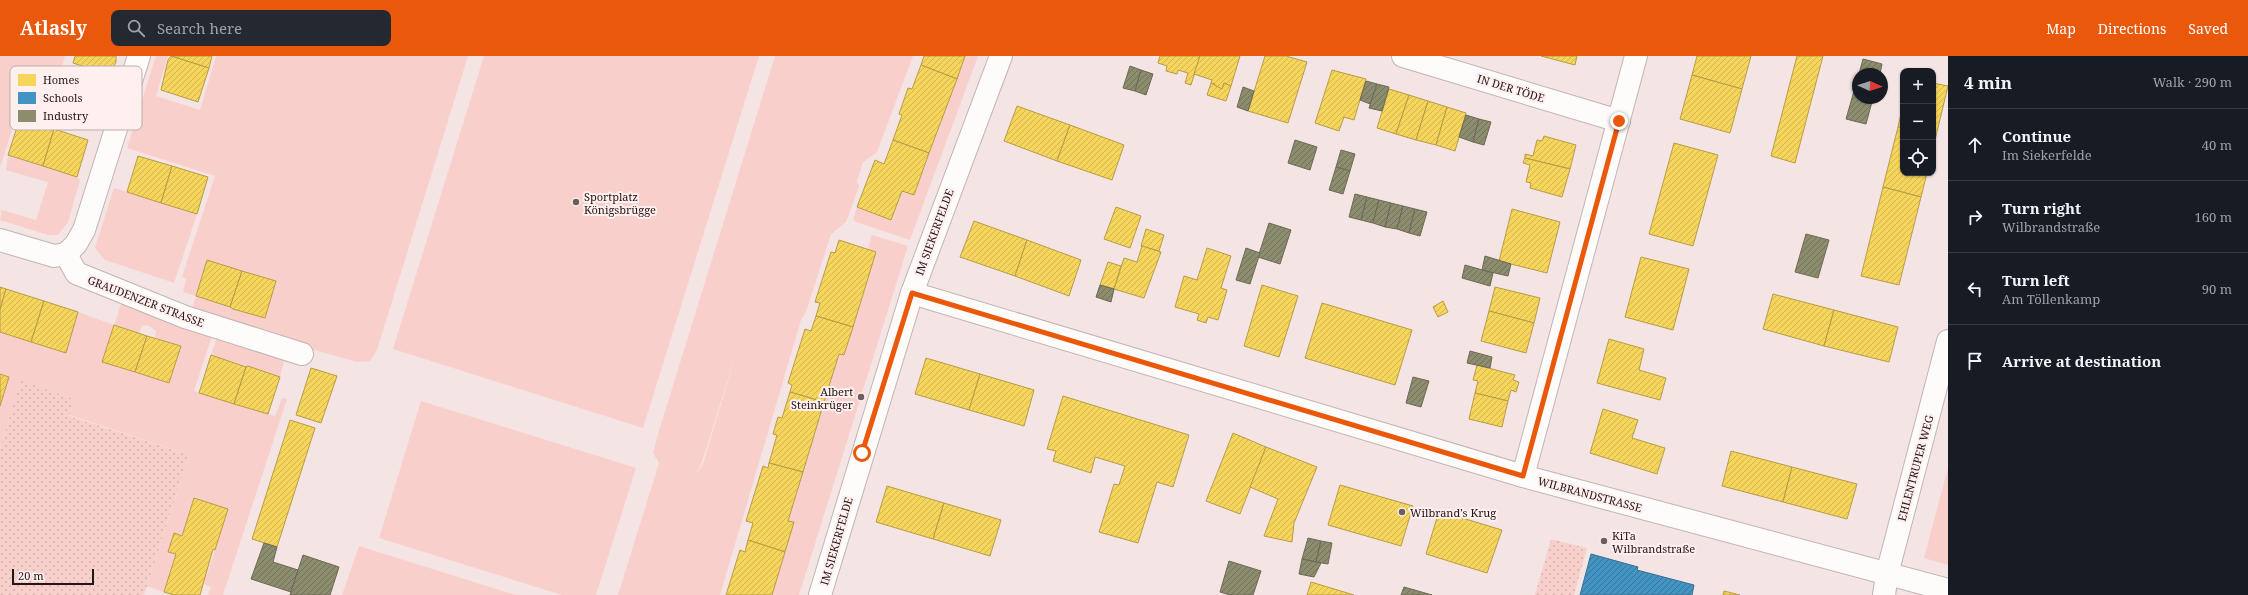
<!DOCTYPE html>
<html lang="en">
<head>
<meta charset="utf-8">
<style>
	:root { --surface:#171b24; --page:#242831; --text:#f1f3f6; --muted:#9ea1a6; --line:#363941; --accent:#ea580c }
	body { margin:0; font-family:"Noto Serif",serif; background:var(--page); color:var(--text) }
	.controls { position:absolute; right:12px; top:12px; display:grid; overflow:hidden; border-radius:8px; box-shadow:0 1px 3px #0004 }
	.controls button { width:36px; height:36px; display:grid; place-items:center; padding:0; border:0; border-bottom:1px solid var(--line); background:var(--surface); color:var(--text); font:20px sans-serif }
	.compass { position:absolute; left:1852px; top:12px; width:36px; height:36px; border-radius:50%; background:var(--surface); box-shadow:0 1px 3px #0004; rotate:93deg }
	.scale { position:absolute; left:12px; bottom:10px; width:82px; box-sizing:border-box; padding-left:4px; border:2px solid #231616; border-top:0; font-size:11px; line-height:14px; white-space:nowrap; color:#231616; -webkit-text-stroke:3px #ffefee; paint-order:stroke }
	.stop { position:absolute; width:12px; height:12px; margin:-9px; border:3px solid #ea580c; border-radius:50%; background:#fff }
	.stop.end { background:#ea580c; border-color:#fff; box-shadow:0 1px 4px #0008 }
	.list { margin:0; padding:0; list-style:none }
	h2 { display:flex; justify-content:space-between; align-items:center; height:52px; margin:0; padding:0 16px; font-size:17px }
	h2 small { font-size:13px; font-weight:400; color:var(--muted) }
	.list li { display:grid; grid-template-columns:26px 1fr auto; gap:12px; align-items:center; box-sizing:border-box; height:72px; padding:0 16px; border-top:1px solid var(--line) }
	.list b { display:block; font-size:15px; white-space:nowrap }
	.list p { margin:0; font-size:13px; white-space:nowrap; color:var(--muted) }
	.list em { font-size:13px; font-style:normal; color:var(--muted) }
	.icon { flex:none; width:22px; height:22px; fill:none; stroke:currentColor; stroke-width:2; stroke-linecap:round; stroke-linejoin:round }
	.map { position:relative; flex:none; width:1948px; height:539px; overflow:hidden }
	header { display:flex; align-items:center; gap:24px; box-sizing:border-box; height:56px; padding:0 20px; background:var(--accent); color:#fff }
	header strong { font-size:19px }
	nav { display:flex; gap:22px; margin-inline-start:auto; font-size:14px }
	.search { width:280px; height:36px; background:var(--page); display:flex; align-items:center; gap:10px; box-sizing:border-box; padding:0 14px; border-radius:8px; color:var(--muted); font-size:15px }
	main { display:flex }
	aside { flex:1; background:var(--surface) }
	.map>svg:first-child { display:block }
	.grass { fill:#f9cfcc; fill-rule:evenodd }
	.park { fill:url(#park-dots) }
	.homes { fill:url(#homes-hatch); stroke:#b79c47 }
	.schools { fill:url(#schools-hatch); stroke:#396e8f }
	.industry { fill:url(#industry-hatch); stroke:#6c6954 }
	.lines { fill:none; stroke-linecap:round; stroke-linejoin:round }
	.minor-casing { stroke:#c2b4b3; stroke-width:24 }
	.minor { stroke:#fefbfb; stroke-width:22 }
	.route { stroke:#ea580c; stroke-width:5 }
	.poi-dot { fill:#6c5e5e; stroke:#ffefee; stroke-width:1.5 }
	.labels { text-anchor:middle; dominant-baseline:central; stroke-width:4; stroke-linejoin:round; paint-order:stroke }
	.street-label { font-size:11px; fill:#231616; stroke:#ffefee }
	.poi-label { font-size:11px; fill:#231616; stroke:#ffefee; text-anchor:start }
	.key { fill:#ffefee; stroke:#bdaead; stroke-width:1 }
	.key-label { font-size:11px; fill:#231616 }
</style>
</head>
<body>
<header>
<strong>Atlasly</strong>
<div class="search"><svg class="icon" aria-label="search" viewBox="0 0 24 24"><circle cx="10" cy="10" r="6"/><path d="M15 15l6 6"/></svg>Search here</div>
<nav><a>Map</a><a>Directions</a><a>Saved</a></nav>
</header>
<main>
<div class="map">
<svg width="1948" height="539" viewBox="0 0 1948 539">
	<defs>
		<pattern id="park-dots" width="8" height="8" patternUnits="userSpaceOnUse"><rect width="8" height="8" fill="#f9cfcc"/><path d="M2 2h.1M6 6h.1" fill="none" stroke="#d5b1ae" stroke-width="1.8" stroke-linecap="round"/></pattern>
		<pattern id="homes-hatch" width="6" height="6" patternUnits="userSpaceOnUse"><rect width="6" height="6" fill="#f6d55c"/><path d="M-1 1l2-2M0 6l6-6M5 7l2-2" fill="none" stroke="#d3b64f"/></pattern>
		<pattern id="schools-hatch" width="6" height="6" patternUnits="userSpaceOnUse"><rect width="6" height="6" fill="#4393c3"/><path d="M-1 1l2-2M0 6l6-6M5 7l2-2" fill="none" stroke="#38779d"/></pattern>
		<pattern id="industry-hatch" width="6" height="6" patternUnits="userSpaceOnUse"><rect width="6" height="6" fill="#8c8c6e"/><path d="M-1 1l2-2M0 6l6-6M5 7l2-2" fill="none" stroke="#727159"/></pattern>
	</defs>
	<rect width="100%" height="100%" fill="#f5e4e4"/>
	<g class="grass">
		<path d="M0 0H65L62 10 99 22 83 71 53 61 46 65 18 55 0 112Z"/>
		<path d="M156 0H168L156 40 200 54 216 0H468L377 294 370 305 357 306 304 291 191 256 196 240 183 236 186 223 182 221 215 120 127 92Z"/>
		<path d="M484 0H759L643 372 393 293Z"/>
		<path d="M775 0H913L877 96 863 106 857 125 859 131 846 166 831 178 806 256 801 264 720 539H618L659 407 653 397 658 378ZM738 292 703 408 695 419 701 409Z"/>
		<path d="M965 0H978L910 184 856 166 853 163 857 151 891 164 902 135 914 139Z"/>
		<path d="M8 99 77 121 80 124 68 166 58 179H48L0 164 2 154 36 164 48 126 6 114Z"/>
		<path d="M114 132 197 158 174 227 105 204 95 192Z"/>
		<path d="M872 179 908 190 799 539H772L793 466 788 465 839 298 844 299 876 196 868 193Z"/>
		<path d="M121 248 213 277 194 335 275 360 282 342 287 343 223 539H208L211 531 204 528 228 453 194 442 182 480 174 477 176 498 164 536 147 530 189 399 69 359 74 343 21 326 0 393V350L9 321 0 318V276L65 297 78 256 114 269ZM114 269 139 277 142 270 148 269 156 275 155 282 180 290 169 327 102 306Z"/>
		<path d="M218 278 285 301 280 321 211 299Z"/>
		<path d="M421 345 636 412 596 539H562L379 482Z"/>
		<path d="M1948 412V509L1924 502Z"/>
		<path d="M359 490 516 539H342Z"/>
	</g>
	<g class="park">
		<path d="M21 325 74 343 69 360 189 399 144 539H0V393Z"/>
		<path d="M1551 483 1587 492 1574 539H1535Z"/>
	</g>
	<g class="homes">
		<path d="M75 0H116V6L110 19 73 7Z"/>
		<path d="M171 0H212L209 12Z"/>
		<path d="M171 0 209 12 198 46 161 34 168 4Z"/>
		<path d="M924 0H965L957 23 921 9Z"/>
		<path d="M1160 0H1200L1191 29 1185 27 1188 17 1178 14 1177 18 1166 15 1167 10 1158 7Z"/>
		<path d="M1200 0H1240L1231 30 1224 27 1222 33 1214 31 1215 28 1211 27 1212 24 1194 18Z"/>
		<path d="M1265 0H1286L1307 6 1288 67 1248 55Z"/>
		<path d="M1541 0H1577L1575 9Z"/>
		<path d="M1697 0H1751L1742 33 1692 19Z"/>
		<path d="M1797 0H1823L1795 107 1771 100Z"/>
		<path d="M921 9 957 23 929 97 893 84 902 59 899 58 908 32 912 33Z"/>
		<path d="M1332 14 1366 23 1354 64 1344 61 1339 75 1315 67Z"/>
		<path d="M1692 19 1742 33 1730 77 1680 63Z"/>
		<path d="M1211 27 1222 33 1224 27 1231 30 1226 45 1207 39Z"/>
		<path d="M1933 27 1948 30 1936 80H1933Z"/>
		<path d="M1389 33 1409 39 1396 78 1377 72Z"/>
		<path d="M1409 39 1428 45 1416 84 1396 78Z"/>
		<path d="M1428 45 1447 51 1436 89 1416 84Z"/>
		<path d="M1903 49V72L1898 71Z"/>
		<path d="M1017 50 1070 69 1057 105 1004 85Z"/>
		<path d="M1447 51 1466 57 1455 95 1436 89Z"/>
		<path d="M20 62 54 73 43 110 8 99Z"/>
		<path d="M1070 69 1124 89 1112 124 1057 105Z"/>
		<path d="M1898 71 1903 72V117H1927L1921 141 1883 131Z"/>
		<path d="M54 73 88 84 77 121 43 110Z"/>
		<path d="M1544 80 1576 89 1570 113 1525 102V98L1533 100 1537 84 1542 85Z"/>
		<path d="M1933 80H1936L1933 92Z"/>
		<path d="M893 84 929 97 914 139 902 135 891 164 857 151 875 104 884 108Z"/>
		<path d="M1674 87 1718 99 1693 190 1649 178Z"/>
		<path d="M138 100 172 110 161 147 127 136Z"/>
		<path d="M1525 102 1570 113 1562 141 1530 132 1531 127 1526 126 1530 109 1523 107Z"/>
		<path d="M172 110 208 121 197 158 161 147Z"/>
		<path d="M1883 131 1921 141 1899 229 1861 220Z"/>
		<path d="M1116 151 1141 160 1130 192 1104 183Z"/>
		<path d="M1512 153 1560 166 1547 217 1499 205Z"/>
		<path d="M974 165 1027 184 1015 220 960 201Z"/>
		<path d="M1146 173 1164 179 1159 195 1141 190Z"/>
		<path d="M839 184 876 196 853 271 816 260 820 247 815 246 831 196 835 197Z"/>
		<path d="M1027 184 1081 204 1069 240 1015 220Z"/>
		<path d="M1142 190 1161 196 1144 242 1114 233 1124 202 1137 206Z"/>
		<path d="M1207 192 1231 200 1221 232 1227 234 1218 264 1208 261 1206 267 1197 264 1199 258 1175 251 1184 220 1197 224Z"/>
		<path d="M1641 201 1689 213 1673 274 1625 261Z"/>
		<path d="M207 204 242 215 230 251 196 240Z"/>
		<path d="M1108 206 1121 210 1114 233 1100 229Z"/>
		<path d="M242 215 276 225 265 262 233 253 230 251Z"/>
		<path d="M1262 229 1298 240 1279 301 1244 290Z"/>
		<path d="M0 231 6 233 0 254Z"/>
		<path d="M1495 231 1540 242 1534 267 1489 255Z"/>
		<path d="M6 233 44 245 31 286 0 276V254Z"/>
		<path d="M1773 238 1834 254 1824 290 1763 273Z"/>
		<path d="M44 245 78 256 66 297 31 286Z"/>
		<path d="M1443 245 1448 256 1438 261 1433 251Z"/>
		<path d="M1322 247 1412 274 1395 329 1305 302Z"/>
		<path d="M1834 254 1898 271 1889 306 1824 290Z"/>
		<path d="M1489 255 1534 267 1526 297 1481 285Z"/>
		<path d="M816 260 853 271 844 299 839 298 824 346 790 336 792 329 788 327 805 273 811 275Z"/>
		<path d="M114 269 147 280 135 316 102 306Z"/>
		<path d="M147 280 181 290 169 327 135 316Z"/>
		<path d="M1609 283 1644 293 1639 314 1666 322 1660 344 1597 327Z"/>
		<path d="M211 299 246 311 234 348 199 337Z"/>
		<path d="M926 302 980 318 969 354 915 338Z"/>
		<path d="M1477 309 1515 319 1513 324 1519 326 1516 336 1511 334 1508 345 1475 337 1478 325 1473 324Z"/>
		<path d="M248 310 280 321 268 358 234 348 246 311Z"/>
		<path d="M311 312 337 320 321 367 296 359Z"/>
		<path d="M0 318 9 321 0 350Z"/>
		<path d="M980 318 1034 334 1024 370 969 354Z"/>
		<path d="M790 336 824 346 803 416 769 407 777 379 773 378 778 361 782 362Z"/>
		<path d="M1475 337 1508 345 1502 371 1469 363Z"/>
		<path d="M1063 340 1189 379 1173 431 1157 426 1138 487 1099 476 1114 428 1119 429 1125 410 1095 401 1091 417 1053 405 1056 395 1047 393Z"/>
		<path d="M1603 353 1638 364 1632 382 1665 392 1657 418 1590 397Z"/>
		<path d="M290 364 315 372 277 491 252 483Z"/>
		<path d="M1233 377 1266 391 1240 458 1206 445Z"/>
		<path d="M1266 391 1317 411 1294 467 1292 486 1264 480 1278 443 1250 431Z"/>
		<path d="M1731 395 1792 411 1783 446 1722 430Z"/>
		<path d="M769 407 803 416 788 465 794 466 785 496 748 484 753 467 746 465 763 410 768 412Z"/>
		<path d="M1792 411 1857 428 1847 463 1783 446Z"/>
		<path d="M1340 429 1413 450 1401 490 1328 469Z"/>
		<path d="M887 430 944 447 933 483 876 466Z"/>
		<path d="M194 442 228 453 215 494 213 493 200 539H174L164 536 176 498 168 496 174 477 182 480Z"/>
		<path d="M944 447 1001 464 990 500 933 483Z"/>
		<path d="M1439 455 1502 474 1487 517 1426 498Z"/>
		<path d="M748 484 785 496 772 539H726L740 494 745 496Z"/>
		<path d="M1311 526 1354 539H1307Z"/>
		<path d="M1724 535 1740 539H1723Z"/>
	</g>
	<path class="schools" d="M1591 498 1638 511 1637 514 1694 529 1692 539H1580Z"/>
	<g class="industry">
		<path d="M1863 3 1882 8 1880 18H1859Z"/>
		<path d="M1130 10 1141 14 1135 35 1123 32Z"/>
		<path d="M1141 14 1153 18 1146 39 1135 35Z"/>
		<path d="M1858 21V42H1873L1866 68 1846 63Z"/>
		<path d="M1366 25 1377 28 1370 48 1360 44Z"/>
		<path d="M1377 28 1389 31 1382 55 1369 52Z"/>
		<path d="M1243 31 1254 35 1248 55 1237 51Z"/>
		<path d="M1466 59 1479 63 1473 86 1459 81Z"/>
		<path d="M1479 63 1491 66 1484 89 1473 86Z"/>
		<path d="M1295 84 1317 91 1310 114 1288 107Z"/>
		<path d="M1341 94 1355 98 1350 115 1336 111Z"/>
		<path d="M1336 111 1350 115 1343 138 1329 134Z"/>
		<path d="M1355 138 1367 141 1361 164 1349 161Z"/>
		<path d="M1367 141 1379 144 1373 167 1361 164Z"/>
		<path d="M1379 144 1391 147 1385 171 1373 167Z"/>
		<path d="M1391 147 1403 150 1397 173 1385 171Z"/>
		<path d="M1403 150 1415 153 1409 177 1397 173Z"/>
		<path d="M1415 153 1427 156 1420 180 1409 177Z"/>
		<path d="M1269 167 1291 174 1280 208 1258 201Z"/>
		<path d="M1806 178 1829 184 1818 222 1795 216Z"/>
		<path d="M1246 192 1260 197 1250 228 1236 224Z"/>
		<path d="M1485 200 1511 208 1508 220 1482 214Z"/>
		<path d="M1465 209 1493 217 1490 230 1462 222Z"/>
		<path d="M1100 229 1114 233 1111 246 1096 241Z"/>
		<path d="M1470 295 1492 301 1490 312 1467 307Z"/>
		<path d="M1413 321 1429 325 1421 351 1406 347Z"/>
		<path d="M1308 482 1321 485 1316 506 1302 503Z"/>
		<path d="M1321 485 1332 487 1328 508 1316 506Z"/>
		<path d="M264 487 277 491 273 506 298 514 291 536 251 523Z"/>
		<path d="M303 499 339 511 330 539H290Z"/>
		<path d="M1302 503 1321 507 1314 521 1299 518Z"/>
		<path d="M1229 505 1261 515 1253 539H1230L1220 536Z"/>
		<path d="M1404 531 1432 539H1401Z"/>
	</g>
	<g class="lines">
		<defs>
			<g id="minor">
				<path d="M1403 0 1619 65"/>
				<path d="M0 184 54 200 66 198 76 217 185 261 302 298"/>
				<path d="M66 198 76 188 84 174 139 0"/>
				<path d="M912 237 1523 420 1948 534"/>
				<path d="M1523 420 1636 0"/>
				<path d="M820 539 912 237 1001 0"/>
				<path d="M1884 539 1887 518 1948 285"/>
			</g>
		</defs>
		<use href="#minor" class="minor-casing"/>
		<use href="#minor" class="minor"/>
	</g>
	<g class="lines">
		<path class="route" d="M862 397 912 237 1523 420 1619 65"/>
	</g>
	<g class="poi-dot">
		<circle cx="576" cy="146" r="4"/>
		<circle cx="861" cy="341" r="4"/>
		<circle cx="1402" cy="456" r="4"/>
		<circle cx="1604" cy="485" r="4"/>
	</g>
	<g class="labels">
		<g class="street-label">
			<text transform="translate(1511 32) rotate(17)">IN DER TÖDE</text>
			<text transform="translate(934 176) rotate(-70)">IM SIEKERFELDE</text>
			<text transform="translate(146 245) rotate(21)">GRAUDENZER STRASSE</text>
			<text transform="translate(1915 412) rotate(-75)">EHLENTRUPER WEG</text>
			<text transform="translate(1590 438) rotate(15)">WILBRANDSTRASSE</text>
			<text transform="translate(836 485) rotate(-74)">IM SIEKERFELDE</text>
		</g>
		<g class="poi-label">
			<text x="584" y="140">Sportplatz<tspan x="584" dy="13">Königsbrügge</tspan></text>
			<text x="853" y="335" text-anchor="end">Albert<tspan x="853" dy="13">Steinkrüger</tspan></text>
			<text x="1410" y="456">Wilbrand's Krug</text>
			<text x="1612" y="479">KiTa<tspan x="1612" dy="13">Wilbrandstraße</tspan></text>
		</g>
	</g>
	<rect x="10" y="10" width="132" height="64" rx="6" class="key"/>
	<rect x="18" y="18" width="18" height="12" fill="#f6d55c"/>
	<rect x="18" y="36" width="18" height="12" fill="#4393c3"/>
	<rect x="18" y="54" width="18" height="12" fill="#8c8c6e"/>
	<g class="key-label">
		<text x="43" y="28">Homes</text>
		<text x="43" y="46">Schools</text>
		<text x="43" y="64">Industry</text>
	</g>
</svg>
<div class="controls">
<button>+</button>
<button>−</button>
<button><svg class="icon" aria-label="locate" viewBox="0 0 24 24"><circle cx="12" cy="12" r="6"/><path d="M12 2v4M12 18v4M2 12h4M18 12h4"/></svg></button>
</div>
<svg class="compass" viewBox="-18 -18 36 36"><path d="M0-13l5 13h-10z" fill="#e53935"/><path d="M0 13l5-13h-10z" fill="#9ea1a6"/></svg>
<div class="scale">20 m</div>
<div class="stop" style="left:862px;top:397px"></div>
<div class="stop end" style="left:1619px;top:65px"></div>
</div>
<aside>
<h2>4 min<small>Walk · 290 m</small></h2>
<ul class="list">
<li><svg class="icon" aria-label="ahead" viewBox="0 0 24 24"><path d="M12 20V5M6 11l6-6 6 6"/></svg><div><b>Continue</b><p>Im Siekerfelde</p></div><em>40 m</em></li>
<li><svg class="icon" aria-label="right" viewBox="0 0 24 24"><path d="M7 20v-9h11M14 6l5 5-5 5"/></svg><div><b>Turn right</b><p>Wilbrandstraße</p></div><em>160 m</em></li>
<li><svg class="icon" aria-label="left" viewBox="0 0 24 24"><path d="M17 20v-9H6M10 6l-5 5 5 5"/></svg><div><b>Turn left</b><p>Am Töllenkamp</p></div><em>90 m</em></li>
<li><svg class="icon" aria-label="arrive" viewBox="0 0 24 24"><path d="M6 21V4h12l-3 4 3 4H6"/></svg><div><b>Arrive at destination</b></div></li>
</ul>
</aside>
</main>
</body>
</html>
